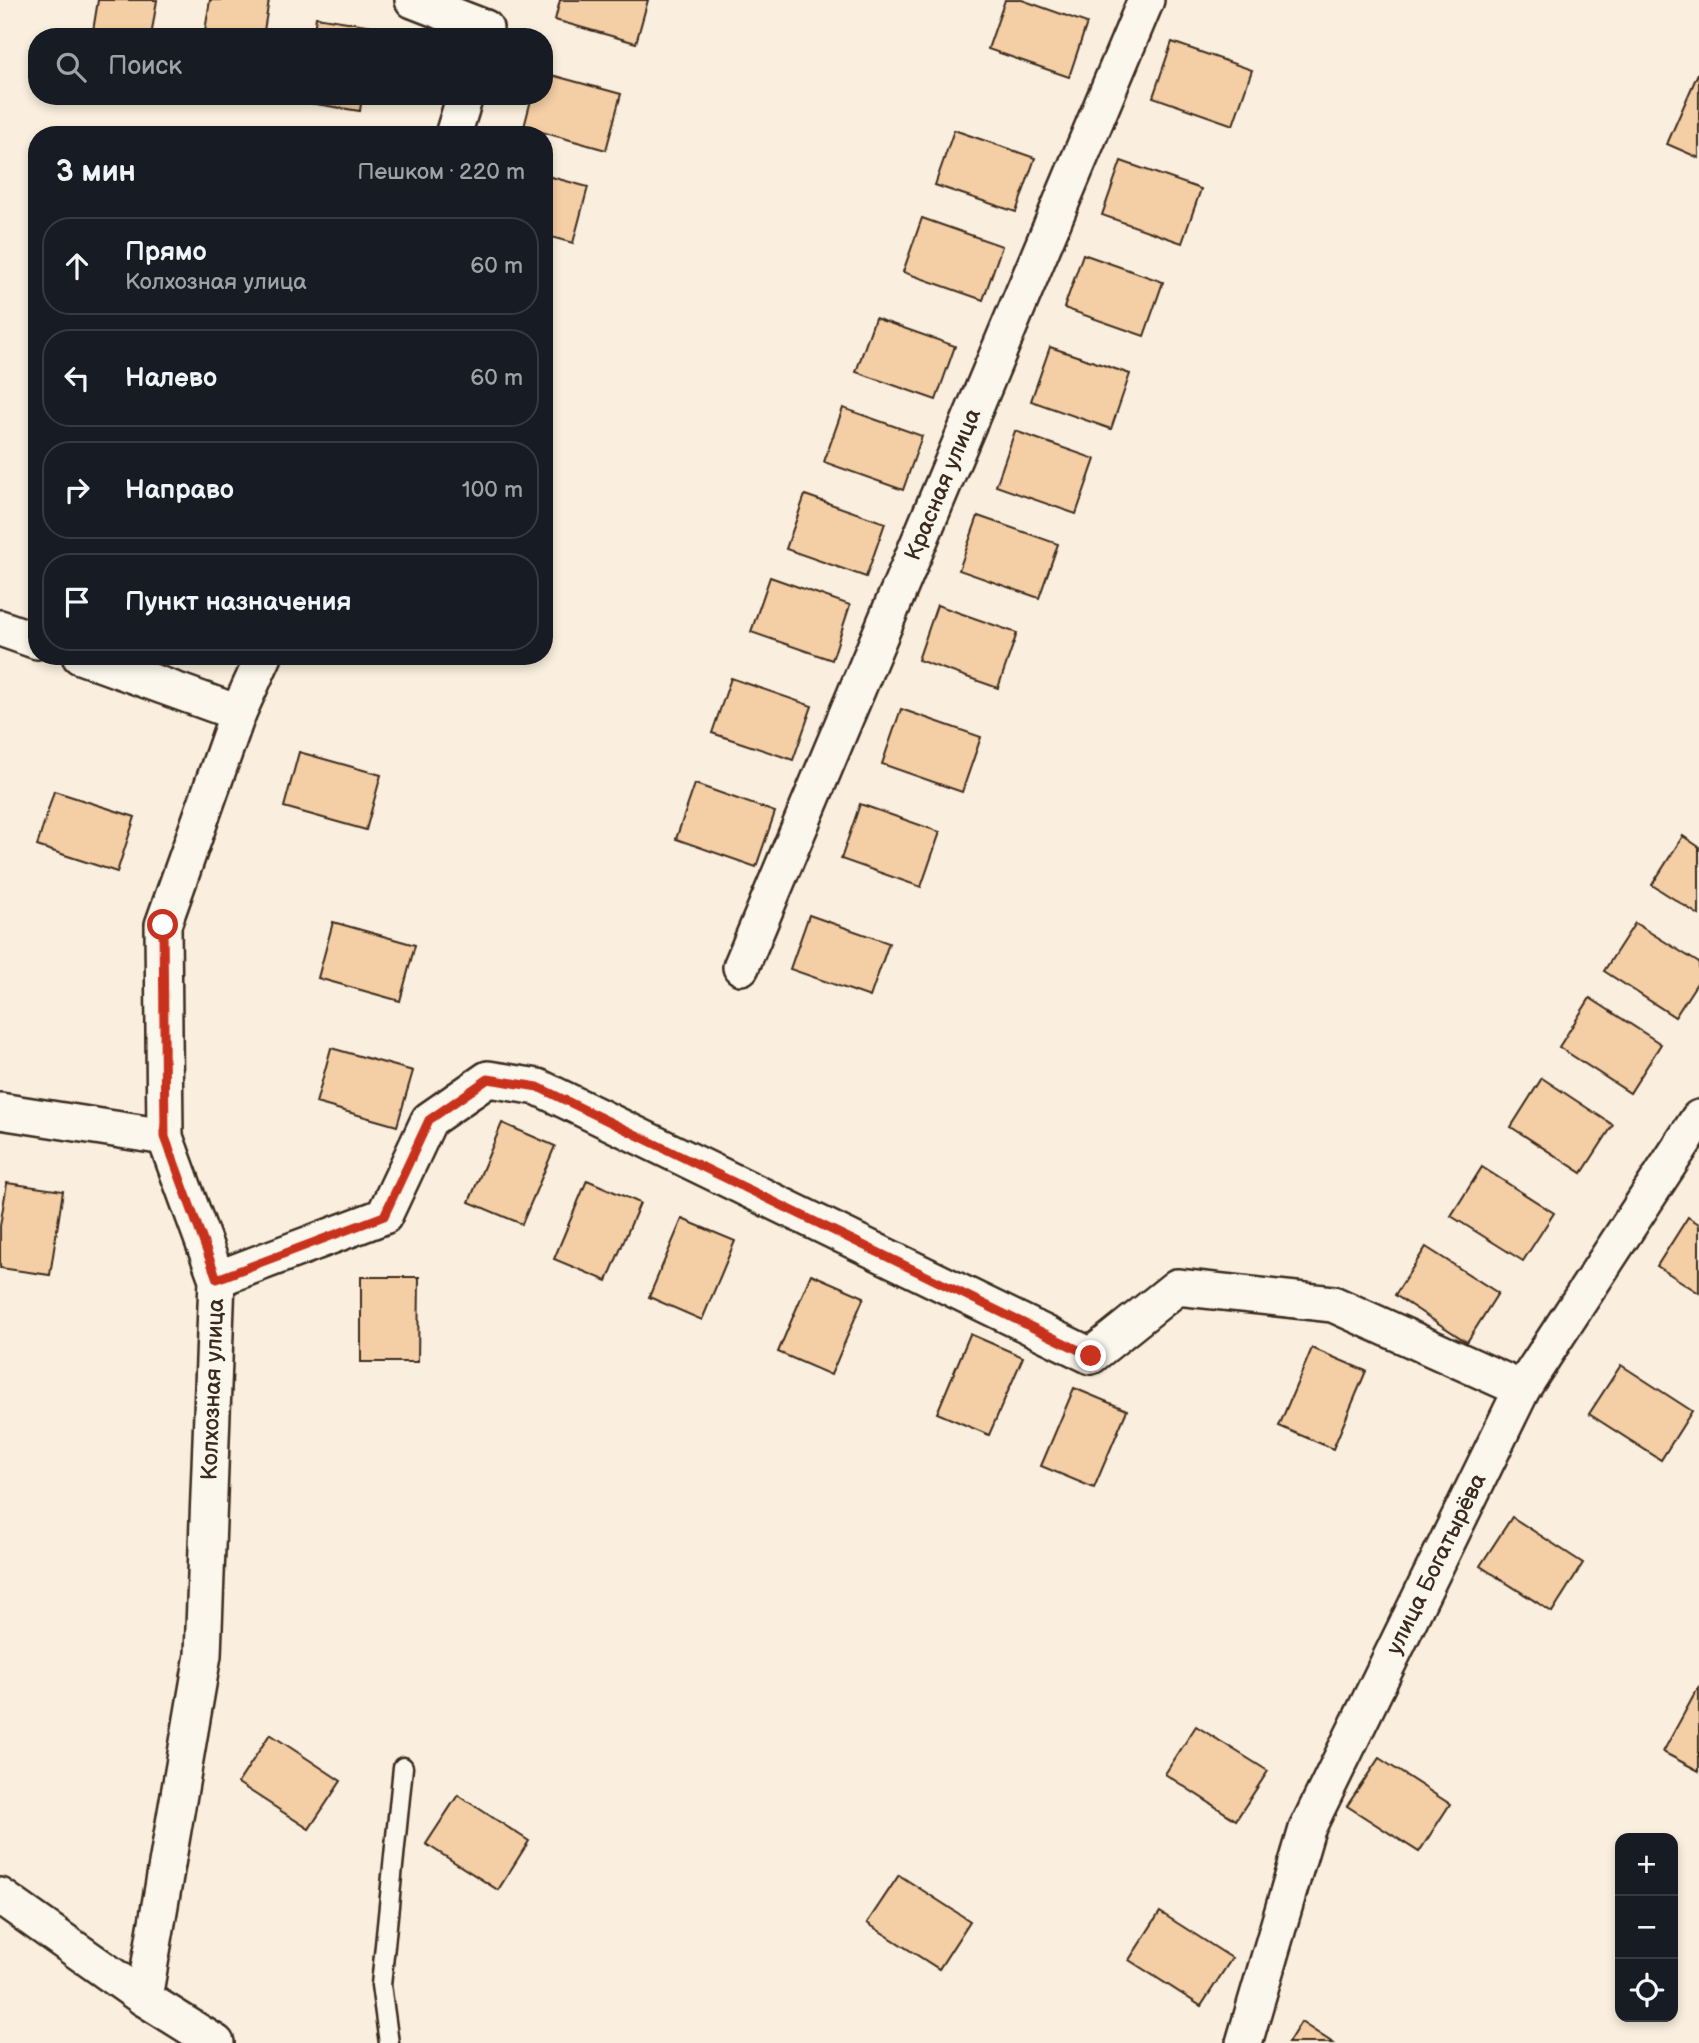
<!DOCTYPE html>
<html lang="ru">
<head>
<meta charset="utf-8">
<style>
	:root { --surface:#171b24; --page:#20242c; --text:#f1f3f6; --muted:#9ea1a6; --line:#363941 }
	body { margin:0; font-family:"Balsamiq Sans",sans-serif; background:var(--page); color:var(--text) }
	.controls { position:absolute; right:21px; bottom:21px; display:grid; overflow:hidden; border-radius:14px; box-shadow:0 4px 10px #0003 }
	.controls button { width:63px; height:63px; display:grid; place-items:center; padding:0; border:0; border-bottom:2px solid var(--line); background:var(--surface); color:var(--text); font:35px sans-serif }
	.stop { position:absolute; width:21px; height:21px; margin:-16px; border:5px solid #c8321e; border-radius:50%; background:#fff }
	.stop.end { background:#c8321e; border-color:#fff; box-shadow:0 2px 7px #0008 }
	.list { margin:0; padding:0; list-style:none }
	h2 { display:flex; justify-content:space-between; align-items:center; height:91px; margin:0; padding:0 28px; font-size:30px }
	h2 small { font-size:23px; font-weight:400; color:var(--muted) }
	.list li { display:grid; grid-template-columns:46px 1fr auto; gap:21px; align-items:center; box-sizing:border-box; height:98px; margin:0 14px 14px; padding:0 14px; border:2px solid var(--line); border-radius:28px }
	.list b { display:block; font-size:26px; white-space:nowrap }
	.list p { margin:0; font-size:23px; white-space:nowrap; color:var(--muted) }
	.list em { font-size:23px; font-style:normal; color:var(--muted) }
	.icon { flex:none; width:38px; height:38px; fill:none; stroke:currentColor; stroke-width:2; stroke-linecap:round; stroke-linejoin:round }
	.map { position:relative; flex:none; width:1699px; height:2043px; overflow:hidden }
	.search { position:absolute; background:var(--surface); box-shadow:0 4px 10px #0003; left:28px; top:28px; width:525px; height:77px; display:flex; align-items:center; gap:18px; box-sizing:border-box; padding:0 24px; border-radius:28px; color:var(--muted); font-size:26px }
	.panel { position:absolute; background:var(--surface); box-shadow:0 4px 10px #0003; left:28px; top:126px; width:525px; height:539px; border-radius:28px }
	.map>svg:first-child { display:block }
	.building { fill:#f4cea4; stroke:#3b2a1e; stroke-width:2 }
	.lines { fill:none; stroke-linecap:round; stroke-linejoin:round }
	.service-casing { stroke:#3b2a1e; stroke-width:23 }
	.minor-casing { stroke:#3b2a1e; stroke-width:40 }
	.service { stroke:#fbf7ec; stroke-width:18 }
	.minor { stroke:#fbf7ec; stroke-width:35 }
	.route { stroke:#c8321e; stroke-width:9 }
	.labels { text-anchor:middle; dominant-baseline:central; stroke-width:5; stroke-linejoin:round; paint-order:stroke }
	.street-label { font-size:23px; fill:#3b2a1e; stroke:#fbf7ec }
</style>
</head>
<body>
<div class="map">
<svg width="1699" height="2043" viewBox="0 0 1699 2043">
	<rect width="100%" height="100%" fill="#faefde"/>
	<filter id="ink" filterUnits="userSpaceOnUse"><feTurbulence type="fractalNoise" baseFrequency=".0143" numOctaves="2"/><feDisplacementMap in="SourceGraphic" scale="14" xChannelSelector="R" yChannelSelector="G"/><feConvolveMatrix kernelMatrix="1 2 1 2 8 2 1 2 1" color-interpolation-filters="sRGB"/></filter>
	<g filter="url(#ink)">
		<g class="building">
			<path d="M98 0H157L151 37H129L93 31Z"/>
			<path d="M210 0H269L263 37H204Z"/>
			<path d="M560 0H648L636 43 555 20Z"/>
			<path d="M1005 0H1022L1087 23 1069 77 988 49Z"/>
			<path d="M316 17 373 26 371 37H313Z"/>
			<path d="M1172 42 1252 70 1233 125 1153 97Z"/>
			<path d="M1699 71V158L1667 144Z"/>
			<path d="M544 73 621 94 606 150 524 127 532 96H544Z"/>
			<path d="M304 96H362L360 111 303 102Z"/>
			<path d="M954 130 1035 158 1016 212 935 185Z"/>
			<path d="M1121 161 1201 189 1182 243 1102 215Z"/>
			<path d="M544 175 588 187 573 243 544 235Z"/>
			<path d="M922 218 1002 246 983 300 903 272Z"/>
			<path d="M1083 254 1163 282 1144 336 1064 308Z"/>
			<path d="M875 318 955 346 936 400 856 372Z"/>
			<path d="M1050 347 1130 374 1111 429 1031 401Z"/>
			<path d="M843 408 922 436 903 490 824 462Z"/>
			<path d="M1015 431 1095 459 1076 514 996 486Z"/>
			<path d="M805 495 885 523 866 577 786 549Z"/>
			<path d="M978 516 1058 544 1039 598 959 570Z"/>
			<path d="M770 577 850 605 832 660 751 632Z"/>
			<path d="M937 605 1017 633 998 688 918 660Z"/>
			<path d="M731 678 812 706 793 760 712 733Z"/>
			<path d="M901 709 981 737 962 792 882 764Z"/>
			<path d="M299 752 381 775 366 830 284 807Z"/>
			<path d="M695 784 775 812 756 867 676 839Z"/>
			<path d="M54 791 135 817 117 872 37 846Z"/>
			<path d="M860 804 940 832 921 887 841 859Z"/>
			<path d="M1683 836 1699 847V915L1652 885Z"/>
			<path d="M809 915 889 943 870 997 790 969Z"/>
			<path d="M333 922 415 945 400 1001 318 978Z"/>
			<path d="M1635 923 1699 963V980L1675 1017 1604 971Z"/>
			<path d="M1590 998 1661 1044 1630 1093 1559 1047Z"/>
			<path d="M331 1048 413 1071 397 1126 316 1103Z"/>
			<path d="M1542 1078 1613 1125 1582 1173 1511 1127Z"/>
			<path d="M502 1123 555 1146 522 1224 469 1202Z"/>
			<path d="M1482 1167 1554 1213 1523 1261 1451 1216Z"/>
			<path d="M587 1180 640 1203 607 1281 554 1259Z"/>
			<path d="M7 1183 63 1191 50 1275 0 1268V1226Z"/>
			<path d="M1688 1217 1699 1224V1293L1657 1266Z"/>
			<path d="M682 1219 735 1241 702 1320 649 1297Z"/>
			<path d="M1426 1247 1498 1293 1467 1342 1395 1295Z"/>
			<path d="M811 1274 864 1297 831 1375 778 1352Z"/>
			<path d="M361 1277H419L418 1362H361Z"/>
			<path d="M970 1334 1023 1357 989 1435 937 1413Z"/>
			<path d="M1312 1348 1366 1371 1333 1449 1279 1426Z"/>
			<path d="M1621 1365 1692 1411 1661 1460 1589 1414Z"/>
			<path d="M1074 1388 1127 1410 1094 1488 1041 1466Z"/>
			<path d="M1512 1517 1583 1563 1552 1612 1480 1566Z"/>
			<path d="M1699 1686V1771L1663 1752Z"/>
			<path d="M1196 1726 1268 1771 1236 1820 1165 1774Z"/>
			<path d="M270 1734 341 1781 309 1829 238 1783Z"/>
			<path d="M1379 1758 1450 1804 1419 1852 1347 1806Z"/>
			<path d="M458 1795 529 1841 498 1890 426 1844Z"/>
			<path d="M899 1875 970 1921 939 1969 867 1923Z"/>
			<path d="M1160 1912 1232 1958 1201 2006 1129 1960Z"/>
			<path d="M1301 2022 1333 2043H1288Z"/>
		</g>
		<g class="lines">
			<defs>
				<path id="service" d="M389 2043 381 1985 403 1767"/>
				<g id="minor">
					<path d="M413 0 485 28"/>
					<path d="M453 135 465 96"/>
					<path d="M0 628 37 641"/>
					<path d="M80 656 238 713"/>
					<path id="s1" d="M741 967 1146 0"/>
					<path d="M0 1111 165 1137"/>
					<path d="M217 1279 384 1216 429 1120 488 1079 538 1087 1091 1356 1177 1287 1333 1304 1522 1389"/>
					<path d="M0 1896 144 1998 216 2043"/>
					<path id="s2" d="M144 1998 203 1655 217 1279 165 1137 163 925 238 713 264 656"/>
					<path id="s3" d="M1244 2043 1307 1829 1522 1389 1699 1118"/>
				</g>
			</defs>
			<use href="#service" class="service-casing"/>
			<use href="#minor" class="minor-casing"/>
			<use href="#service" class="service"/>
			<use href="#minor" class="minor"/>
		</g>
	</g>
	<g class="lines" filter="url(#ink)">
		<path class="route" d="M163 925 165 1137 217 1279 384 1216 429 1120 488 1079 538 1087 1091 1356"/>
	</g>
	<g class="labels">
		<g class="street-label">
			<text stroke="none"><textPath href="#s1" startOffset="523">Красная улица</textPath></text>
			<text stroke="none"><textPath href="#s2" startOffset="614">Колхозная улица</textPath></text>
			<text stroke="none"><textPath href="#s3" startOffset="518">улица Богатырёва</textPath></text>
		</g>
	</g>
</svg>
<div class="controls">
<button>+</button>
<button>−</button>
<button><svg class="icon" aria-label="locate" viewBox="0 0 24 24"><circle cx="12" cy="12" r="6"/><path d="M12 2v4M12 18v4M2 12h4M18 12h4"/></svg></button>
</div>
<div class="stop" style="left:163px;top:925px"></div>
<div class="stop end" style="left:1091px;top:1356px"></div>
<div class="search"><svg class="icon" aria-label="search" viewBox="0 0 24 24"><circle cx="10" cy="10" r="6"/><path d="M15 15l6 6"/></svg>Поиск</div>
<section class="panel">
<h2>3 мин<small>Пешком · 220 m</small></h2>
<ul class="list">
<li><svg class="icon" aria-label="ahead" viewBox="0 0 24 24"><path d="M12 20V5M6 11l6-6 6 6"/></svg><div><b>Прямо</b><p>Колхозная улица</p></div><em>60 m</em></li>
<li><svg class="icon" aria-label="left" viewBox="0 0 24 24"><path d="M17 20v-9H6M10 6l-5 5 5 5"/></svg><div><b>Налево</b></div><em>60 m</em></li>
<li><svg class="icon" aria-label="right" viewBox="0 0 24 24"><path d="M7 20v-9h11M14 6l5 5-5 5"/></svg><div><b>Направо</b></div><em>100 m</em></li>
<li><svg class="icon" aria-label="arrive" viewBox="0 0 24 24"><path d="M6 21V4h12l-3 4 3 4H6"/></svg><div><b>Пункт назначения</b></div></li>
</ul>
</section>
</div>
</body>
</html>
